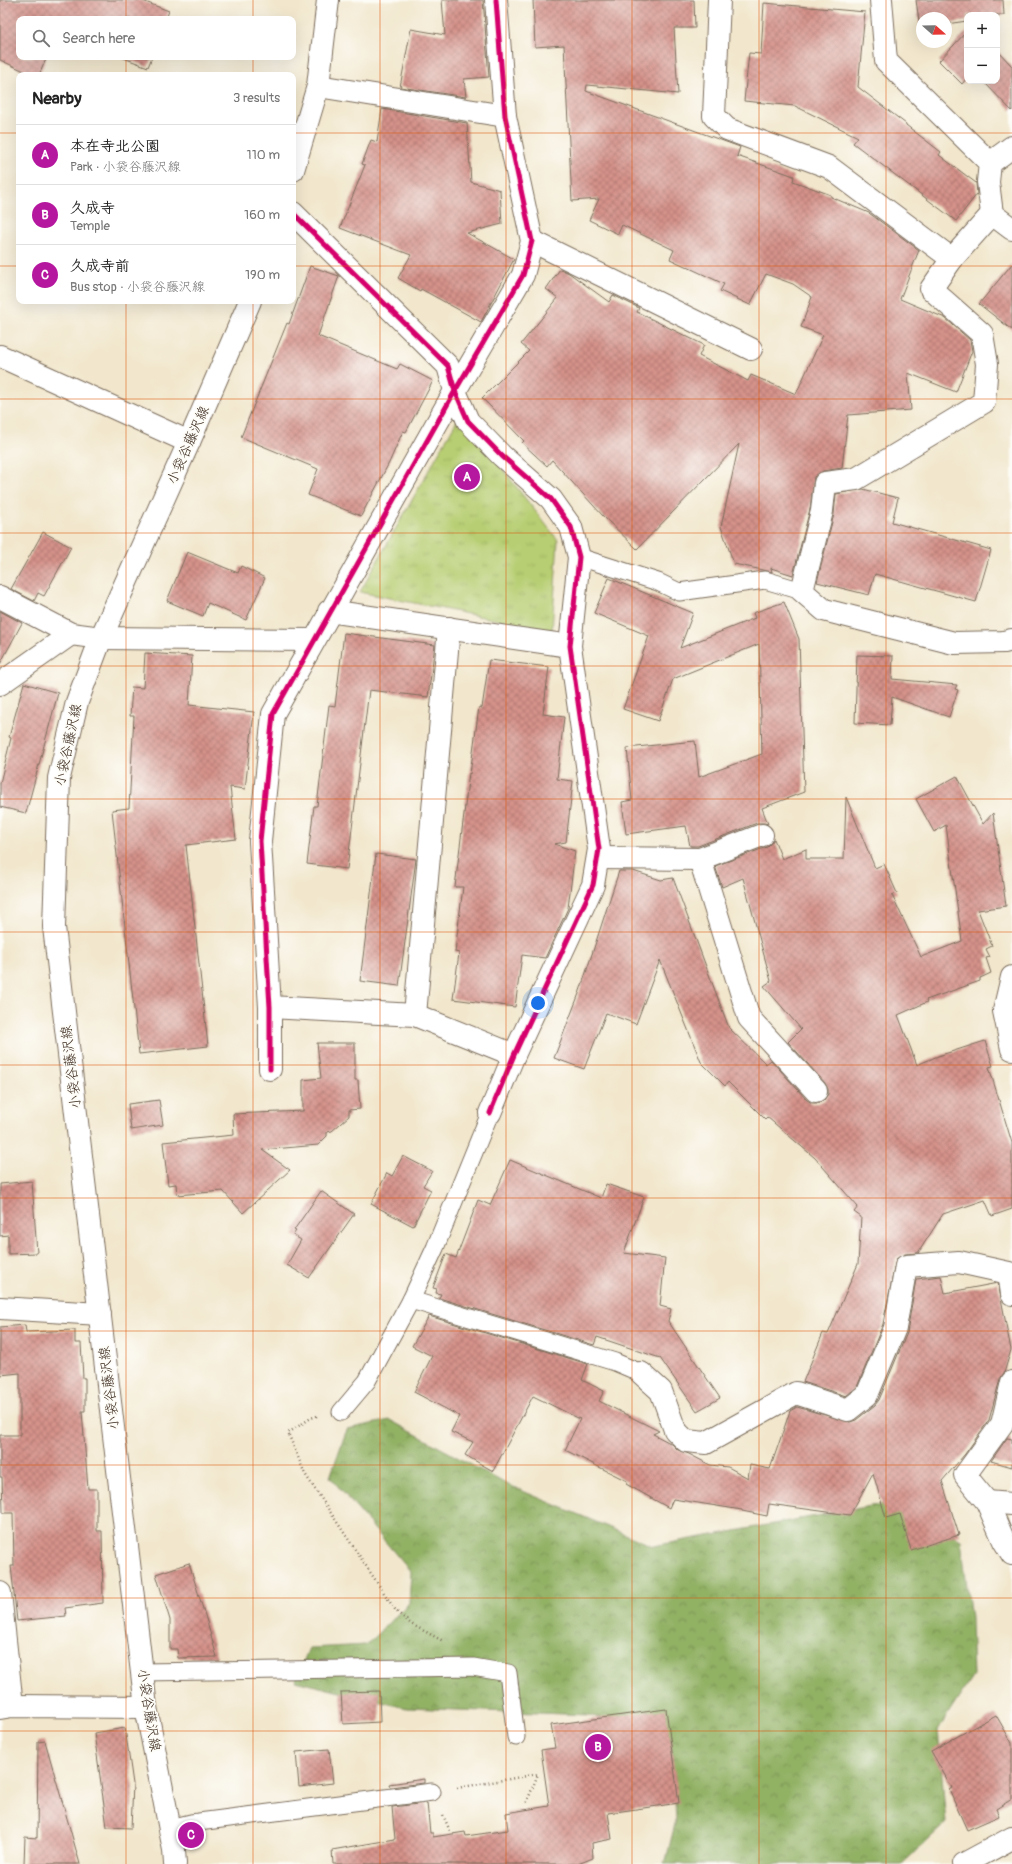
<!DOCTYPE html>
<html lang="en">
<head>
<meta charset="utf-8">
<style>
	:root { --surface:#fff; --page:#f2f2f2; --text:#222; --muted:#767676; --line:#e0e0e0; --accent:#b5179e }
	body { margin:0; font-family:Pangolin,"Klee One",sans-serif; background:var(--page); color:var(--text) }
	.controls { position:absolute; right:12px; top:12px; display:grid; overflow:hidden; border-radius:8px; box-shadow:0 4px 16px #0002 }
	.controls button { width:36px; height:36px; display:grid; place-items:center; padding:0; border:0; border-bottom:1px solid var(--line); background:var(--surface); color:var(--text); font:20px sans-serif }
	.compass { position:absolute; left:916px; top:12px; width:36px; height:36px; border-radius:50%; background:var(--surface); box-shadow:0 4px 16px #0002; rotate:110deg }
	.you { position:absolute; left:538px; top:1003px; width:14px; height:14px; margin:-10px; border:3px solid #fff; border-radius:50%; background:#1a73e8; box-shadow:0 0 0 6px #1a73e833 }
	.badge { display:grid; place-items:center; width:26px; height:26px; border-radius:50%; background:var(--accent); color:#fff; font-size:13px; font-weight:700 }
	.pin { position:absolute; translate:-50% -50%; border:2px solid #fff; box-shadow:0 1px 4px #0006 }
	.list { margin:0; padding:0; list-style:none }
	h2 { display:flex; justify-content:space-between; align-items:center; height:52px; margin:0; padding:0 16px; font-size:17px }
	h2 small { font-size:13px; font-weight:400; color:var(--muted) }
	.list li { display:grid; grid-template-columns:26px 1fr auto; gap:12px; align-items:center; box-sizing:border-box; height:60px; padding:0 16px; border-top:1px solid var(--line) }
	.list b { display:block; font-size:15px; white-space:nowrap }
	.list p { margin:0; font-size:13px; white-space:nowrap; color:var(--muted) }
	.list em { font-size:13px; font-style:normal; color:var(--muted) }
	.icon { flex:none; width:22px; height:22px; fill:none; stroke:currentColor; stroke-width:2; stroke-linecap:round; stroke-linejoin:round }
	.map { position:relative; flex:none; width:1012px; height:1864px; overflow:hidden }
	.search { position:absolute; background:var(--surface); box-shadow:0 4px 16px #0002; left:16px; top:16px; width:280px; height:44px; display:flex; align-items:center; gap:10px; box-sizing:border-box; padding:0 14px; border-radius:8px; color:var(--muted); font-size:15px }
	.panel { position:absolute; background:var(--surface); box-shadow:0 4px 16px #0002; left:16px; top:72px; width:280px; height:232px; border-radius:8px }
	.map>svg:first-child { display:block }
	.forest { fill:url(#forest-crowns); stroke:#666e41 }
	.park { fill:url(#park-tufts); stroke:#797c48 }
	.building { fill:url(#building-cross-hatch) }
	.lines { fill:none; stroke-linecap:round; stroke-linejoin:round }
	.lane-casing { stroke:#7b6c5b; stroke-width:19 }
	.street-casing { stroke:#7b6c5b; stroke-width:24 }
	.secondary-casing { stroke:#7b6c5b; stroke-width:24 }
	.path { stroke:#7b6c5b; stroke-width:2.5; stroke-dasharray:1 3; stroke-linecap:butt }
	.lane { stroke:#fff; stroke-width:17 }
	.street { stroke:#fff; stroke-width:22 }
	.secondary { stroke:#fff; stroke-width:22 }
	.cycleway-casing { stroke:#fdfcf7; stroke-width:8 }
	.cycleway { stroke:#d6006c; stroke-width:5 }
	.grid { fill:none; stroke:#df570d; stroke-width:1; stroke-opacity:0.55 }
	.labels { text-anchor:middle; dominant-baseline:central; stroke-width:3.5; stroke-linejoin:round; paint-order:stroke }
	.street-label { font-size:14px; fill:#3b2a1e; stroke:#fdfcf7 }
</style>
</head>
<body>
<div class="map">
<svg width="1012" height="1864" viewBox="0 0 1012 1864">
	<defs>
		<pattern id="forest-crowns" width="20" height="18" patternUnits="userSpaceOnUse"><rect width="20" height="18" fill="#91b164"/><path d="M2 6a3 3 0 1 1 6 0M12 15a3 3 0 1 1 6 0" fill="none" stroke="#789052"/></pattern>
		<pattern id="park-tufts" width="24" height="20" patternUnits="userSpaceOnUse"><rect width="24" height="20" fill="#b7ce72"/><path d="M3 7l-1-3M5 7V3M7 7l1-3M15 17l-1-3M17 17v-4M19 17l1-3" fill="none" stroke="#9eb162"/></pattern>
		<pattern id="building-cross-hatch" width="8" height="8" patternUnits="userSpaceOnUse"><rect width="8" height="8" fill="#d4928a"/><path d="M0 0l8 8M0 8l8-8" fill="none" stroke="#ad7770"/></pattern>
	</defs>
	<rect width="100%" height="100%" fill="#fdfcf7"/>
	<filter id="ink" filterUnits="userSpaceOnUse"><feTurbulence type="fractalNoise" baseFrequency=".025" numOctaves="2"/><feDisplacementMap in="SourceGraphic" scale="8" xChannelSelector="R" yChannelSelector="G"/><feConvolveMatrix kernelMatrix="1 2 1 2 8 2 1 2 1" color-interpolation-filters="sRGB"/></filter>
	<filter id="wash" filterUnits="userSpaceOnUse"><feTurbulence type="fractalNoise" baseFrequency=".012" numOctaves="4" result="noise"/><feDisplacementMap in="SourceGraphic" scale="16" xChannelSelector="R" yChannelSelector="G"/><feGaussianBlur stdDeviation="0.9" result="paint"/><feColorMatrix in="noise" values="0 0 0 0 0 0 0 0 0 0 0 0 0 0 0 0 0 1.4 0 .05"/><feComposite in="paint" operator="in"/></filter>
	<g filter="url(#wash)">
		<rect width="100%" height="100%" fill="#f2e7cd"/>
		<path class="forest" d="M390 1420 506 1484 653 1546 887 1503 961 1540 971 1618 973 1676 938 1730 946 1823 902 1864H665L676 1820 671 1736 589 1715 406 1708 295 1681 309 1648 366 1645 409 1603 411 1572 330 1477 347 1429Z"/>
		<path class="park" d="M460 415 558 540 552 631 360 592Z"/>
		<g id="blocks">
			<g class="building">
				<path d="M0 0H140L169 11 166 19H19V57H47L39 75H33L0 60Z"/>
				<path d="M442 0H483L489 77 464 79 466 97 400 87 411 29 445 35Z"/>
				<path d="M533 0H694L695 28H674L678 94 587 85 586 91 740 147 737 156 794 176 793 181 831 195V197L869 213 919 250 900 299 945 318 970 340 972 351 956 392 908 373 911 410 848 415 842 468 823 471 814 477 810 509 793 575 771 568 772 572 734 564 721 527 739 444 637 549 603 516 552 460 547 466 522 443 524 441 482 398 529 351 521 344 558 298 546 289 560 269 569 273 609 302 613 295 639 308 637 312 704 345 699 356 748 381 751 375 796 394 823 335 801 327 812 297 793 284 766 274 750 305 720 291 724 284 670 259 674 250 622 225 618 234 589 220 599 199 572 201 564 45 535 47Z"/>
				<path d="M916 0H1003L1004 15H967V21L946 24V18H922V28H920Z"/>
				<path d="M764 3 865 12 858 87 906 124V125L941 152 939 155 976 183 977 194 956 221 853 143 858 137 795 106 744 101 749 53 761 54Z"/>
				<path d="M967 31V78L962 84 939 61Z"/>
				<path d="M997 50 1012 66V111L983 81H997Z"/>
				<path d="M121 57H152L148 67Z"/>
				<path d="M382 109 467 123 471 182 500 190 502 224 467 233 514 259 481 322 421 289 420 291 398 278 411 255 340 228 365 165 362 164 371 140 377 142Z"/>
				<path d="M1012 264V330L979 304Z"/>
				<path d="M310 266 339 276 318 336 397 369 400 364 433 381 406 432 403 431 389 463 361 516 308 495 318 469 241 437 287 323 289 324Z"/>
				<path d="M863 489 898 498 892 522 991 550 976 602 875 574 869 595 817 582 834 514 836 494Z"/>
				<path d="M43 532 71 547 44 596 38 593 34 601 11 589Z"/>
				<path d="M187 552 238 573 241 566 265 578 246 620 208 603 203 616 167 601Z"/>
				<path d="M609 578 693 613 680 648 755 618 753 613 784 602 799 639 804 792 762 808 768 824 764 823H757L698 846H690L686 826 626 834 622 802 632 800 627 748 695 741 699 777 762 754 759 644 673 679 658 721 623 709 649 636 594 613Z"/>
				<path d="M0 611 22 623 0 664Z"/>
				<path d="M344 633 435 645 428 697 369 690 347 869 307 864 314 806H317L329 705 335 706Z"/>
				<path d="M145 653 192 656 189 705 254 712 245 789 230 787 236 839 186 845 208 1046 139 1054 112 810 129 808 134 716H130L132 687 143 688Z"/>
				<path d="M857 655 893 656 892 679 957 685 955 689 958 690 949 717 892 697 890 725 855 723Z"/>
				<path d="M489 660 549 667 543 714 564 717 557 779 573 781 566 842 554 844 575 851 568 908 545 958 522 955 515 1007 453 999 459 953 455 952 463 887H455L469 773 470 774 479 707 482 708Z"/>
				<path d="M24 683 58 693 26 813 0 807V783L11 738 9 737Z"/>
				<path d="M957 776 983 824 993 813 1006 906 978 910 992 946 986 949 990 957 986 958 991 973 980 978V981L926 1000 927 1002 898 1015 917 1065 938 1056 985 1041 993 1066 989 1067 1012 1143V1209L992 1216 985 1200 943 1214 918 1253 905 1254 896 1259 883 1324 857 1387 846 1396 803 1382 823 1333 828 1334 858 1264 861 1217 854 1212 858 1207 815 1158 767 1117 765 1119 728 1082 725 1086 701 1062 660 960 636 1024 606 1013 584 1069 554 1058 580 991 619 871H633L661 880 673 878 729 1028 766 1064 771 1060 807 1100 812 1103H818L824 1100 828 1094V1089L825 1083 788 1042 801 1029 764 986 771 981 743 878 722 887 715 866 767 847 771 843 774 839 782 859 806 849V859H844L846 797 875 868 884 864 897 893 892 895 921 957 962 941 946 825 934 832 916 799Z"/>
				<path d="M376 854 416 859 399 986 360 981Z"/>
				<path d="M317 1043H355V1080H358L360 1109 349 1110V1116L332 1131 327 1132V1136L318 1145 262 1150 290 1170 243 1213 223 1191 177 1195 176 1184 168 1185 163 1142 234 1135 233 1114 303 1111V1080L321 1078Z"/>
				<path d="M159 1100 163 1125 131 1130 128 1104Z"/>
				<path d="M403 1156 432 1171 423 1186 431 1190 413 1226 371 1204 387 1173 392 1176Z"/>
				<path d="M510 1160 601 1198 606 1184 644 1197 624 1253 665 1258 660 1306 671 1309 668 1321 720 1398 697 1411 660 1358 597 1337 594 1345 439 1298 441 1294 436 1293 437 1289 433 1288 446 1254 456 1258 478 1200 490 1205Z"/>
				<path d="M32 1181 37 1253 8 1254V1235L0 1236V1184Z"/>
				<path d="M321 1191 354 1214 309 1278 287 1265 301 1240 293 1235 296 1231 294 1230Z"/>
				<path d="M941 1276 945 1293 998 1283 1011 1350 1004 1373 1000 1379 989 1420 965 1454 942 1481 959 1535 911 1550 900 1514 886 1518 873 1473 850 1515 769 1504 767 1516 742 1511V1510L673 1499 669 1508 626 1484 627 1481 565 1450 580 1419 533 1396 493 1471 465 1455 473 1442 451 1432 459 1416 414 1392 432 1356 412 1346 429 1316 588 1364 582 1380 604 1391 599 1401 659 1431 653 1434 672 1444 678 1450 689 1454 710 1465 728 1467 748 1478 750 1465 770 1469 790 1411 797 1407 850 1422 856 1420 875 1405 879 1400 907 1333 916 1279Z"/>
				<path d="M25 1325 26 1332 75 1330V1343H81L83 1378H85V1411H82L88 1489H97V1531H102L103 1603 65 1608 66 1616 17 1621 11 1566H14L13 1513H3L2 1477H0V1435H20V1373L0 1375V1327Z"/>
				<path d="M1007 1438 1012 1439V1467L991 1461Z"/>
				<path d="M189 1563 207 1622 217 1657 178 1658 177 1649H170V1620L156 1574Z"/>
				<path d="M379 1691 380 1722 343 1724 341 1692Z"/>
				<path d="M666 1709 679 1803 608 1813 612 1839 592 1843 593 1858 578 1864H333L332 1850 395 1839 392 1807 427 1803 430 1833H433V1837L465 1832 466 1836 508 1830 506 1813 549 1806 541 1750 555 1748 551 1725Z"/>
				<path d="M996 1715 1012 1743V1799L996 1809 999 1816 967 1830 949 1790 952 1788 931 1751Z"/>
				<path d="M125 1728 133 1784 131 1828 107 1827 94 1733Z"/>
				<path d="M45 1741 80 1864H24L25 1837 37 1838 38 1742Z"/>
				<path d="M329 1749 333 1783 299 1787 296 1752Z"/>
				<path d="M424 1779V1783L390 1787 389 1784Z"/>
			</g>
		</g>
	</g>
	<g filter="url(#ink)">
		<use href="#blocks" fill-opacity="0" stroke="#7b6c5b" stroke-width="1"/>
		<g class="lines">
			<defs>
				<g id="lane">
					<path d="M579 557 658 582 679 592 765 580 802 591"/>
					<path d="M411 1300 615 1362 641 1373"/>
					<path d="M341 1412 367 1381 411 1300 435 1248 490 1113"/>
					<path d="M142 1672 473 1667 508 1673 516 1737"/>
					<path d="M170 1828 191 1823 432 1792"/>
				</g>
				<g id="street">
					<path d="M719 0 714 116 727 129 829 167 952 259"/>
					<path d="M881 0 886 61 990 163"/>
					<path d="M318 86 505 116"/>
					<path d="M1012 147 990 163 988 182 992 214 1012 229"/>
					<path d="M293 213 448 366 455 391 468 421 502 456 551 499 571 527 579 557 570 646 599 849 593 885 514 1055 490 1113"/>
					<path d="M992 214 952 259 931 289 982 334 987 364 984 402 856 479 825 483 822 511 802 591 824 610 954 643 1004 642 1012 640"/>
					<path d="M532 241 751 349"/>
					<path d="M0 597 71 634 101 638 314 640"/>
					<path d="M329 611 570 646"/>
					<path d="M0 684 71 634"/>
					<path d="M598 858 700 859 762 835"/>
					<path d="M700 859 749 1018 816 1091"/>
					<path d="M1012 977 1004 1011 1012 1049"/>
					<path d="M270 1007 415 1015 514 1055"/>
					<path d="M415 1015 449 628"/>
					<path d="M270 1069V1007L260 841 273 714 455 391 523 275 532 241 505 116 496 0"/>
					<path d="M0 1308 100 1314"/>
					<path d="M641 1373 661 1391 675 1430 686 1441 706 1443 796 1393 848 1410 867 1395 895 1328 906 1266 959 1262 1009 1273 1012 1294"/>
					<path d="M1012 1382 1002 1424 965 1475 987 1502 1004 1541 1012 1554"/>
					<path d="M987 1502 1012 1504"/>
					<path d="M0 1593 12 1706"/>
					<path d="M0 1708 12 1706 146 1707"/>
					<path d="M964 1864 1012 1838"/>
				</g>
				<g id="secondary">
					<path d="M293 170 318 86 328 0"/>
					<path d="M0 356 189 442"/>
					<path d="M175 1864 174 1850 146 1707 54 927 59 778 77 702 101 638 189 442 250 301"/>
				</g>
			</defs>
			<use href="#lane" class="lane-casing"/>
			<use href="#street" class="street-casing"/>
			<use href="#secondary" class="secondary-casing"/>
			<g class="path">
				<path d="M317 1416 311 1418 288 1433 305 1474 396 1611 411 1624 443 1641"/>
				<path d="M457 1788 538 1774 526 1804"/>
				<path d="M443 1815 450 1831"/>
			</g>
			<use href="#lane" class="lane"/>
			<use href="#street" class="street"/>
			<use href="#secondary" class="secondary"/>
			<defs>
				<g id="cycleway">
					<path d="M293 213 448 366 455 391 468 421 502 456 551 499 571 527 579 557 570 646 599 849 593 885 514 1055 490 1113"/>
					<path d="M270 1069V1007L260 841 273 714 455 391 523 275 532 241 505 116 496 0"/>
				</g>
			</defs>
			<use href="#cycleway" class="cycleway-casing"/>
			<use href="#cycleway" class="cycleway"/>
		</g>
	</g>
	<path class="grid" d="M126 0V19M253 0V19M380 0V1864M506 0V1864M632 0V1864M759 0V1864M886 0V1864M126 57V75M253 57V75M0 133H19M293 133H1012M0 266H19M293 266H1012M126 301V1864M253 301V1864M0 399H1012M0 533H1012M0 666H1012M0 799H1012M0 932H1012M0 1065H1012M0 1198H1012M0 1331H1012M0 1465H1012M0 1598H1012M0 1731H1012"/>
	<g class="labels">
		<g class="street-label">
			<text transform="translate(188 445) rotate(-66)">小袋谷藤沢線</text>
			<text transform="translate(68 745) rotate(-78)">小袋谷藤沢線</text>
			<text transform="translate(71 1067) rotate(-97)">小袋谷藤沢線</text>
			<text transform="translate(109 1388) rotate(-97)">小袋谷藤沢線</text>
			<text transform="translate(149 1710) rotate(81)">小袋谷藤沢線</text>
		</g>
	</g>
</svg>
<div class="controls">
<button>+</button>
<button>−</button>
</div>
<svg class="compass" viewBox="-18 -18 36 36"><path d="M0-13l5 13h-10z" fill="#e53935"/><path d="M0 13l5-13h-10z" fill="#767676"/></svg>
<div class="you"></div>
<div class="pin badge" style="left:467px;top:477px">A</div>
<div class="pin badge" style="left:598px;top:1747px">B</div>
<div class="pin badge" style="left:191px;top:1835px">C</div>
<div class="search"><svg class="icon" aria-label="search" viewBox="0 0 24 24"><circle cx="10" cy="10" r="6"/><path d="M15 15l6 6"/></svg>Search here</div>
<section class="panel">
<h2>Nearby<small>3 results</small></h2>
<ul class="list">
<li><span class="badge">A</span><div><b>本在寺北公園</b><p>Park · 小袋谷藤沢線</p></div><em>110 m</em></li>
<li><span class="badge">B</span><div><b>久成寺</b><p>Temple</p></div><em>160 m</em></li>
<li><span class="badge">C</span><div><b>久成寺前</b><p>Bus stop · 小袋谷藤沢線</p></div><em>190 m</em></li>
</ul>
</section>
</div>
</body>
</html>
